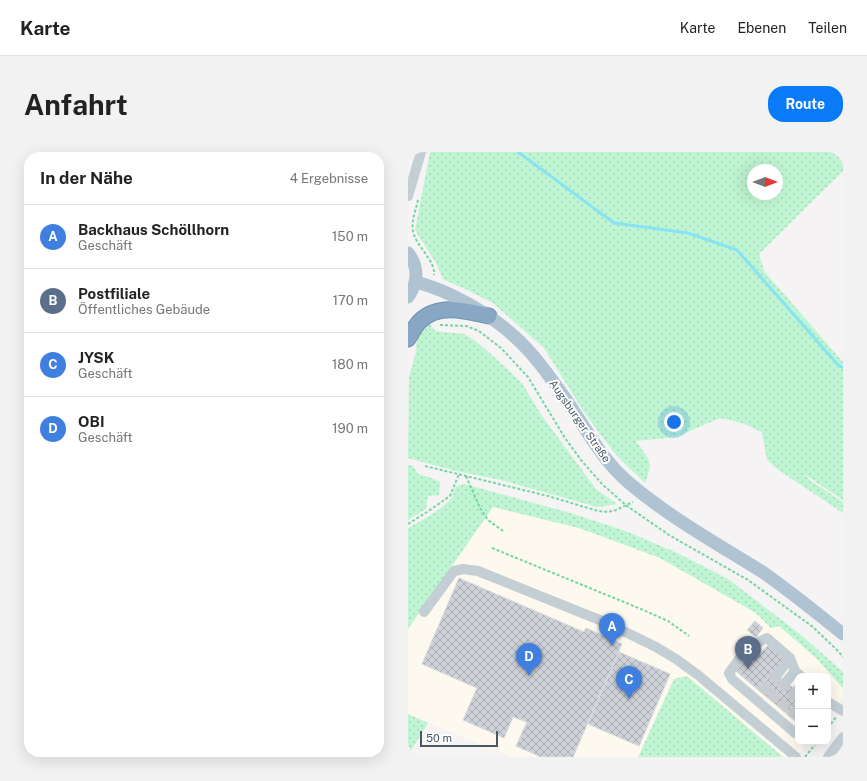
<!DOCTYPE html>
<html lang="de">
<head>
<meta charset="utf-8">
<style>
	:root { --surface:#fff; --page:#f2f2f2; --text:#222; --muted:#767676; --line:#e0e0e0; --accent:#0a7bf8 }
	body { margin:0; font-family:"Public Sans",sans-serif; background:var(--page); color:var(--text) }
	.controls { position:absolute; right:12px; bottom:12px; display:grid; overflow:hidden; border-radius:8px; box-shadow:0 4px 16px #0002 }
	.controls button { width:36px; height:36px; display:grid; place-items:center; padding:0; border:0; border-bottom:1px solid var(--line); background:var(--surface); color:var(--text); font:20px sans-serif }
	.compass { position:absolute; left:339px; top:12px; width:36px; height:36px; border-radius:50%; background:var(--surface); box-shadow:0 4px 16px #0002; rotate:90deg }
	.scale { position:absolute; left:12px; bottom:10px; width:78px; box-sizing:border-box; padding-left:4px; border:2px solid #485763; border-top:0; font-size:11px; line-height:14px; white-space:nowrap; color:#485763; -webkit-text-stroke:3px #fff; paint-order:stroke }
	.you { position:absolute; left:266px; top:270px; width:14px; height:14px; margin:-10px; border:3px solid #fff; border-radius:50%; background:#1a73e8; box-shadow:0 0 0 6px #1a73e833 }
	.badge { display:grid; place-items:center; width:26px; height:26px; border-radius:50%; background:var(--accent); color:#fff; font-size:13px; font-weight:700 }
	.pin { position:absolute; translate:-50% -33px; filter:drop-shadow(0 1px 2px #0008) }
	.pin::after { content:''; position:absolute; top:21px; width:14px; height:12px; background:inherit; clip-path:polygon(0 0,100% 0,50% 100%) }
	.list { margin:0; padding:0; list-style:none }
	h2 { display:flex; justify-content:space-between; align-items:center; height:52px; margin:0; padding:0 16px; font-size:17px }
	h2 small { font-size:13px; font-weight:400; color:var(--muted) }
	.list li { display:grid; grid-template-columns:26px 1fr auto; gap:12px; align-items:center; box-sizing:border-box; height:64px; padding:0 16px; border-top:1px solid var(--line) }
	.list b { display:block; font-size:15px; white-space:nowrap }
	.list p { margin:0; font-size:13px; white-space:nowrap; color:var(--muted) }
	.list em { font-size:13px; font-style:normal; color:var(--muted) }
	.map { position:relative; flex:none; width:435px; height:605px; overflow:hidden; border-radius:16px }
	header { display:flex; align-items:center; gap:24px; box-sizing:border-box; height:56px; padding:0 20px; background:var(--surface); border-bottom:1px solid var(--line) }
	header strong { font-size:19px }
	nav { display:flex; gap:22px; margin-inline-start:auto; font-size:14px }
	.intro { display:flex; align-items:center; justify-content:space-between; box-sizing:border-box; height:96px; padding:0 24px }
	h1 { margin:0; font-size:28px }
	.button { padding:10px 18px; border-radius:16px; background:var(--accent); color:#fff; font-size:14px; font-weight:700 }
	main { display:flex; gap:24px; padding:0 24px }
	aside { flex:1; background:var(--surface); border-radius:16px; box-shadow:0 4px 16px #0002 }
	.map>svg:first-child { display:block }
	.commercial { fill:#fef9ee }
	.grass { fill:url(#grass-dots); fill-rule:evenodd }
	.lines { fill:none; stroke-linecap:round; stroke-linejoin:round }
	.stream { stroke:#88e3f5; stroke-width:3 }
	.building { fill:url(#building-cross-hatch); stroke:#d6d9de }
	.minor-tunnel { stroke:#cacccf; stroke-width:10; stroke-dasharray:10 5; stroke-linecap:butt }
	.highway-casing { stroke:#7192b1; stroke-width:17 }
	.path { stroke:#73d7a2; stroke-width:2; stroke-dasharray:3 2; stroke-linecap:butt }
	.minor { stroke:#c3ced5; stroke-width:10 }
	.major { stroke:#b0c3d3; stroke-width:13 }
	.highway { stroke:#87a7c5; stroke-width:15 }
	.labels { text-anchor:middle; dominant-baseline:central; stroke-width:4; stroke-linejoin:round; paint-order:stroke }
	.street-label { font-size:11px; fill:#485763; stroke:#fff }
</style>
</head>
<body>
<header>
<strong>Karte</strong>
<nav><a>Karte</a><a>Ebenen</a><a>Teilen</a></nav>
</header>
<div class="intro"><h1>Anfahrt</h1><a class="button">Route</a></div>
<main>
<aside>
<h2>In der Nähe<small>4 Ergebnisse</small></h2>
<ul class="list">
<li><span class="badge" style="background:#3f7fe0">A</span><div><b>Backhaus Schöllhorn</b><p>Geschäft</p></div><em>150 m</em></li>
<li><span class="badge" style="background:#5c6f8a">B</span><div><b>Postfiliale</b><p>Öffentliches Gebäude</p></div><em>170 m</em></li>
<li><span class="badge" style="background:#3f7fe0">C</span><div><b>JYSK</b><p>Geschäft</p></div><em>180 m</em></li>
<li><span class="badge" style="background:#3f7fe0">D</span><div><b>OBI</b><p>Geschäft</p></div><em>190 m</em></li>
</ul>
</aside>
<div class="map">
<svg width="435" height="605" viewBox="0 0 435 605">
	<defs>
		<pattern id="grass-dots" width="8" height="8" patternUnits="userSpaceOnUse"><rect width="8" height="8" fill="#bff5d2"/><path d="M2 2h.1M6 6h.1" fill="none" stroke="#a6d4b7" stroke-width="1.8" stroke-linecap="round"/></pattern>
		<pattern id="building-cross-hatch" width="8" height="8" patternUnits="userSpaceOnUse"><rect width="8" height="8" fill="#ced2d8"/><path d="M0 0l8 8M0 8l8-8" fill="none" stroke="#a9adb3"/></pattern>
	</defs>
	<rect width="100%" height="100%" fill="#f5f3f3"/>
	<path class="commercial" d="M85 355 171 376 252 406 348 461 363 475 371 474 408 506 435 536V546L420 565V524H390V590H400L388 605H375L360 592 266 527 230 605H103L0 562V477Z"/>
	<g class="grass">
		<path d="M22 0H435V19L351 102 356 119 435 210V348L396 322 403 329 435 350V361L369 317 359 308 354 280 334 271 312 266 268 285 228 289C241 309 246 307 237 331L209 304 192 282 176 260 136 196 85 151 57 137 35 127 28 111 7 78ZM345 18H369V42H345Z"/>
		<path d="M21 171 27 179 56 182 66 188 84 203 114 231 134 264 188 337 209 352 189 355 93 328 48 319 0 306 1 225 8 200 9 187Z"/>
		<path d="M0 313 5 314 10 322 18 324 32 330 31 343 20 344 18 357 0 368Z"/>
		<path d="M56 332 159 360 215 378 267 400 320 427 393 483 435 520V536L408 506 371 474 363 476 348 461 252 406 171 376 85 355 0 477V376C13 369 33 358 43 347 45 344 46 339 47 335Z"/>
		<path d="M279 524 375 605H230L266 527Z"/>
		<path d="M0 562 20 571 0 603Z"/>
	</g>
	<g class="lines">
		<path class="stream" d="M110 0 206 71 280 81 329 98 431 214 435 215"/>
	</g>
	<g class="building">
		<path d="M51 426 176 480 178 476 214 492 165 605H133L108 594 119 570 105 565 96 586 55 568 69 536 14 512Z"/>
		<path d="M347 469 355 476 348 485 339 478Z"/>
		<path d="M360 493 376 507 366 520 349 506Z"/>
		<path d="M211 500 262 522 231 594 180 572Z"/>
		<path d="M343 501 366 520 350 538 328 519Z"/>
		<path d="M366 520 390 540V571L350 538Z"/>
	</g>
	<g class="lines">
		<g class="minor-tunnel">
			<path d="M354 541 369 523"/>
			<path d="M363 548 378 530"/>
			<path d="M373 557 388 539"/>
			<path d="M383 566 390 557"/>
		</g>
		<defs>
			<path id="highway" d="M0 187C3 182 7 174 12 169 31 151 58 159 81 164"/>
		</defs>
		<use href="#highway" class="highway-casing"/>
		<g class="path">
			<path d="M10 48C8 58 3 69 5 79 7 93 28 109 26 123"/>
			<path d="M32 173 58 174 71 179 93 196 120 225 157 286 173 308 195 333 219 354 261 383 340 428 405 475 431 500 435 505"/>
			<path d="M17 314 140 344 190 359 200 360 208 358 225 350"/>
			<path d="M58 324 72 356 80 368 95 379"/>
			<path d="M0 372 19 360 42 344 51 322"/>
			<path d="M84 396 233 457 260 469 281 484"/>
			<path d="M420 576 428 565"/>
			<path d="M397 605 409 590"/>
		</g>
		<g class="minor">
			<path d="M0 44 13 0"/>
			<path d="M16 460 46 419 55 417 70 419 199 471 248 495 268 507 290 523 388 605"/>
			<path d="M369 523 382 506"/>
			<path d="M378 530 387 519"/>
			<path d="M388 539 390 537"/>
			<path d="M420 550 435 559"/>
			<path d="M387 581 324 527 321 521 340 495 359 486 382 506 387 519 393 524"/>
			<path d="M420 605 435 585"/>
		</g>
		<g class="major">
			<path d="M0 101C11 115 10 131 0 145"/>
			<path d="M8 130C42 139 81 161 107 185 126 202 142 225 157 246 177 275 193 307 220 330 262 366 310 392 356 421 383 440 409 461 435 482"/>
		</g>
		<use href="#highway" class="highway"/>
	</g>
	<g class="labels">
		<g class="street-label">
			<text transform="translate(172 269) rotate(55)">Augsburger Straße</text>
		</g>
	</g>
</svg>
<div class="controls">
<button>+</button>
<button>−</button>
</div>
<svg class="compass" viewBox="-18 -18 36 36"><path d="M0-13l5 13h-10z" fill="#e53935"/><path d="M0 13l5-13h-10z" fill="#767676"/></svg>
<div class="scale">50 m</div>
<div class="you"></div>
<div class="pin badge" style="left:204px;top:494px;background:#3f7fe0">A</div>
<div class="pin badge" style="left:340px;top:517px;background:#5c6f8a">B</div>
<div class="pin badge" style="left:221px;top:547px;background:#3f7fe0">C</div>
<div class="pin badge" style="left:121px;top:524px;background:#3f7fe0">D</div>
</div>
</main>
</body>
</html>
